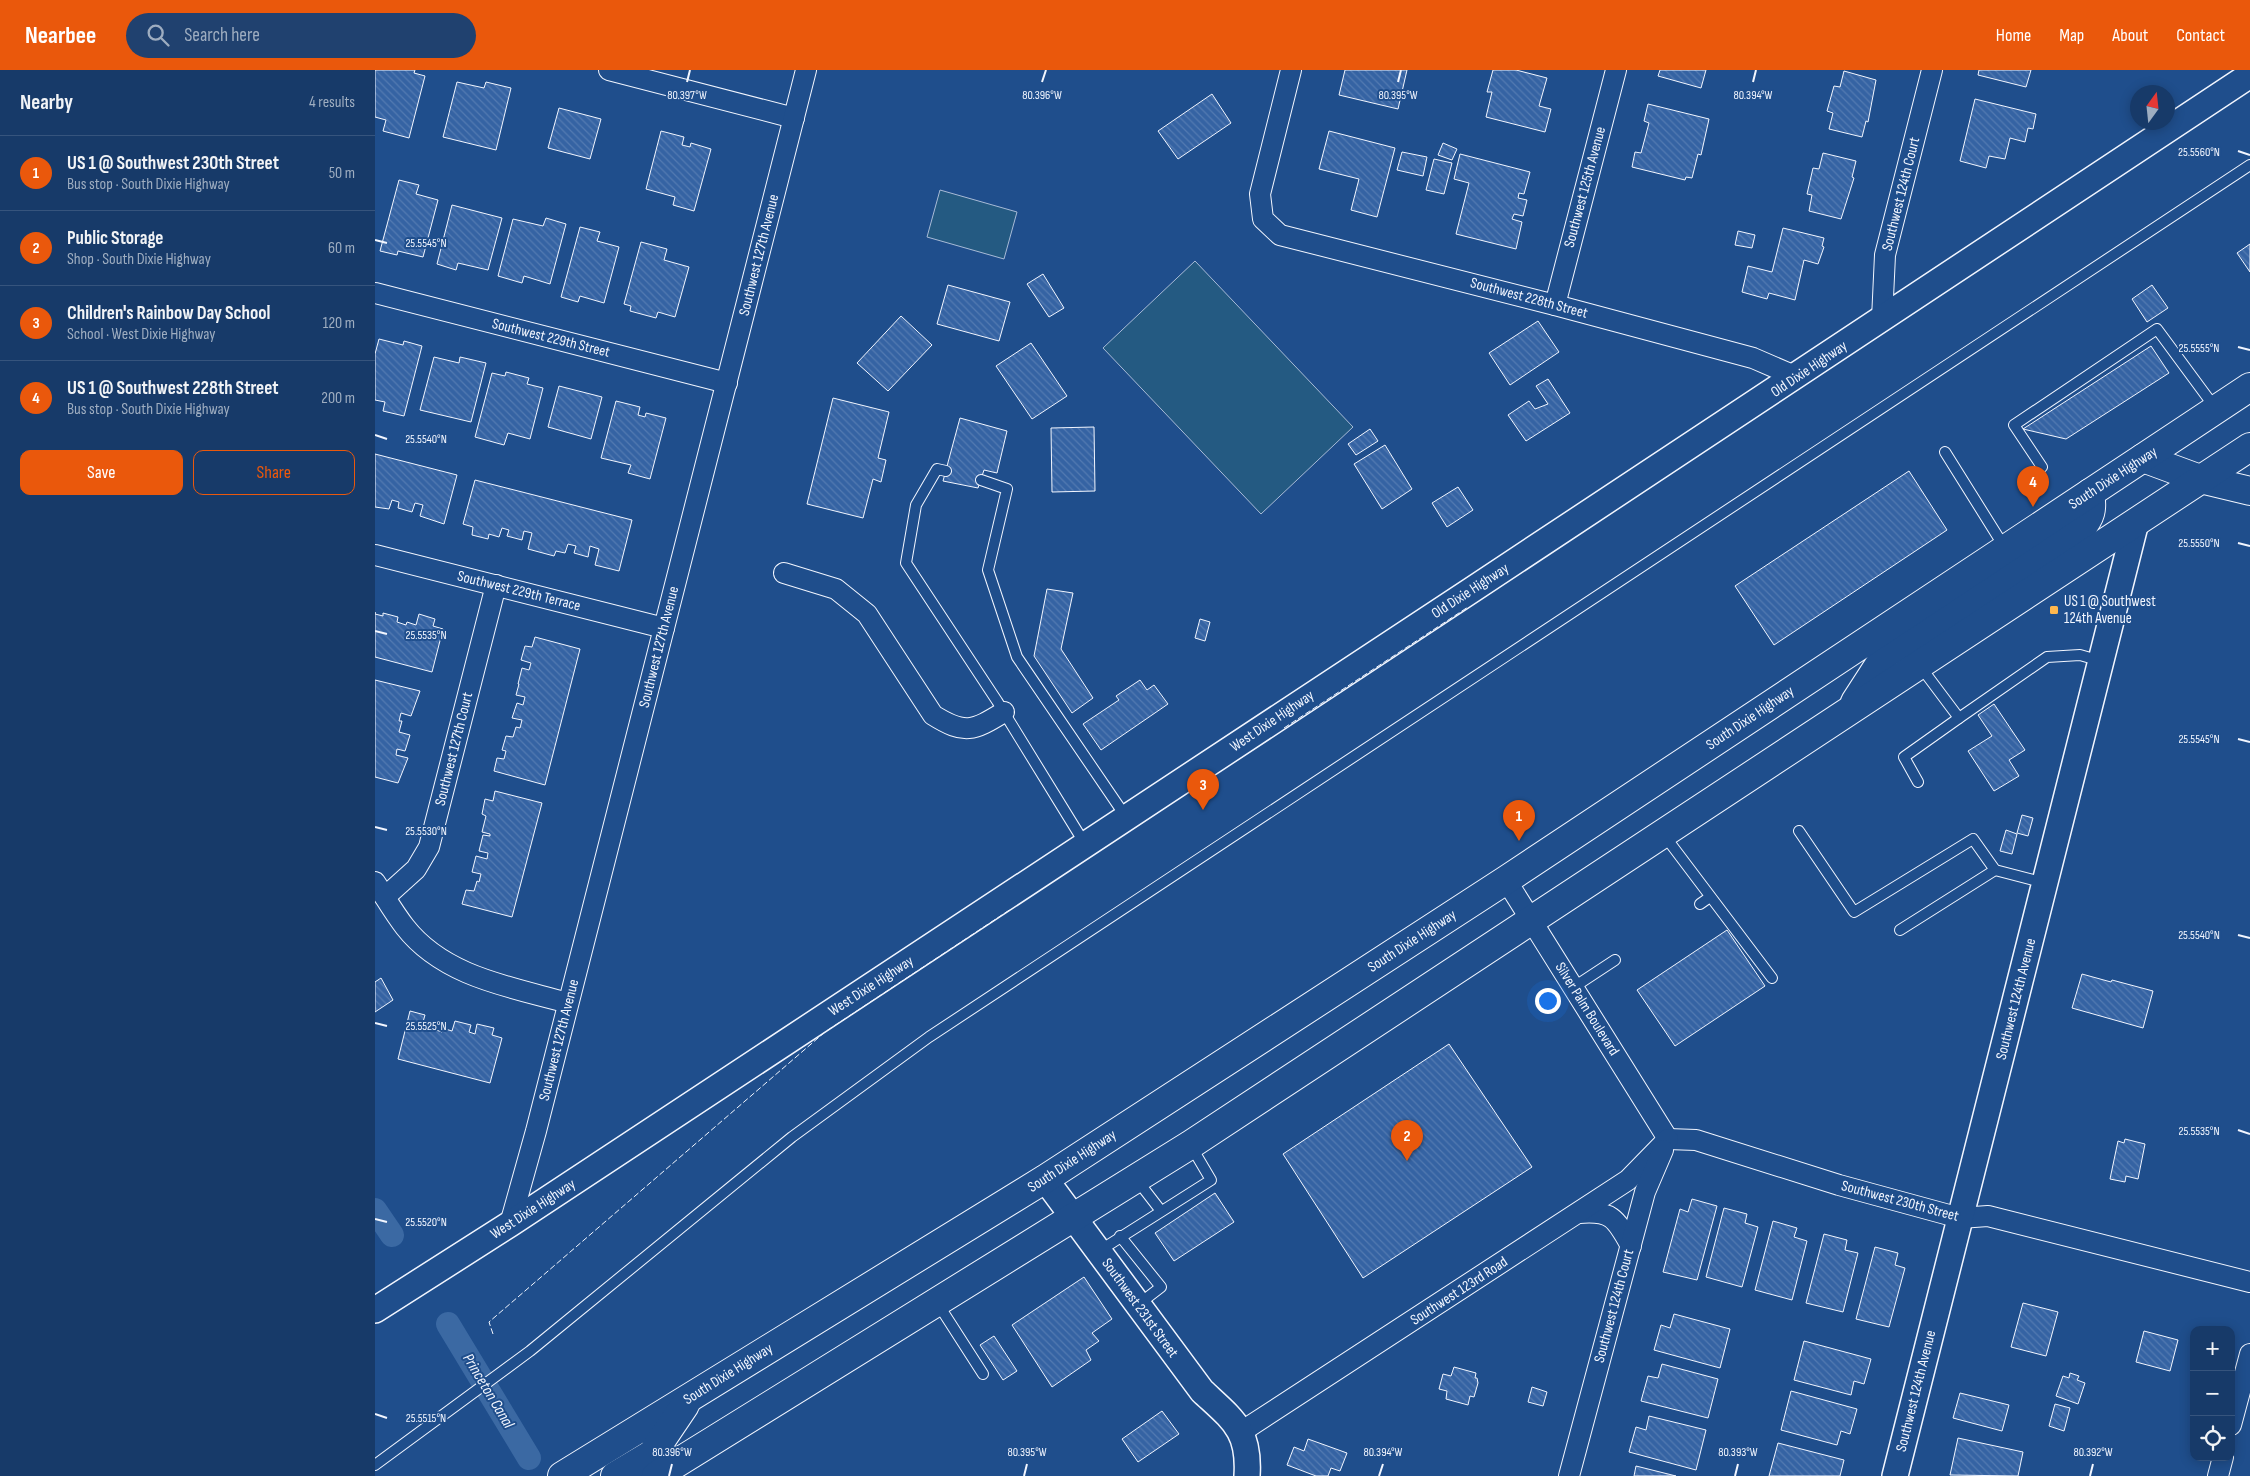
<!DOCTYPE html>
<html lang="en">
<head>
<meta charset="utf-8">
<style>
	:root { --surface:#173a69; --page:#20416f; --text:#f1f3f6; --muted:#9eadc0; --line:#36547d; --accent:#ea580c }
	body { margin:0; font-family:"Sofia Sans Condensed",sans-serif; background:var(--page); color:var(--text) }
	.controls { position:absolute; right:15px; bottom:15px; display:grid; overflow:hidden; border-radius:10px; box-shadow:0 2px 12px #0003 }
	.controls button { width:45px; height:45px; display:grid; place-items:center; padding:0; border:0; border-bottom:1px solid var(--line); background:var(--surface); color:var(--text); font:25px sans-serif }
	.compass { position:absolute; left:1755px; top:15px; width:45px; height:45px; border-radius:50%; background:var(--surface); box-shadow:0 2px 12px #0003; rotate:15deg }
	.you { position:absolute; left:1172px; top:930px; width:18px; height:18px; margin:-12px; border:4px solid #fff; border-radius:50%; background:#1a73e8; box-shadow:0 0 0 8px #1a73e833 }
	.badge { display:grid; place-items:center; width:32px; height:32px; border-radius:50%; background:var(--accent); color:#fff; font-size:16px; font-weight:700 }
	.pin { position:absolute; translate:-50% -41px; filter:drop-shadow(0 1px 2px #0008) }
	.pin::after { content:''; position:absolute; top:26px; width:18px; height:15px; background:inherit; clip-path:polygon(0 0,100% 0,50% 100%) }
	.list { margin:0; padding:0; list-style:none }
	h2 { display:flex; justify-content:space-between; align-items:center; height:65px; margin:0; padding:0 20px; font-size:21px }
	h2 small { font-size:16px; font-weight:400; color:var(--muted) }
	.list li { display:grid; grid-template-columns:32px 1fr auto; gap:15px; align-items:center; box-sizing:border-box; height:75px; padding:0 20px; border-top:1px solid var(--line) }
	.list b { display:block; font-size:19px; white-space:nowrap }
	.list p { margin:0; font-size:16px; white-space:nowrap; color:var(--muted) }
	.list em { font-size:16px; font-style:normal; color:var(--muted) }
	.actions { display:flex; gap:10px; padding:15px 20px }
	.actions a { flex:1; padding:11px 0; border:1px solid var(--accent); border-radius:10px; text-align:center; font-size:18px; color:var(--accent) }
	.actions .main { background:var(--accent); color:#fff }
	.icon { flex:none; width:28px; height:28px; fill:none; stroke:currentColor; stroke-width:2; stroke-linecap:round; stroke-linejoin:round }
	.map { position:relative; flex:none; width:1875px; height:1406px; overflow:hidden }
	header { display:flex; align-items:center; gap:30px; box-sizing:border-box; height:70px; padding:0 25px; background:var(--accent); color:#fff }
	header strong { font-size:24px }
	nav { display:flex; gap:28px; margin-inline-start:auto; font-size:18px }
	.search { width:350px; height:45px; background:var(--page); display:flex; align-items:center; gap:12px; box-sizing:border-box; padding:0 18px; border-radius:28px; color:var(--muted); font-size:19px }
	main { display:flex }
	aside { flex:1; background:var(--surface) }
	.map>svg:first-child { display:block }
	.pitch { fill:#245a82; stroke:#a8bbd7 }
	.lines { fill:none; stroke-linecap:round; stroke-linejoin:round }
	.canal { stroke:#3b69a3; stroke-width:24 }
	.building { fill:url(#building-back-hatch); stroke:#f2f6ff }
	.service-casing { stroke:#f2f6ff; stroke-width:12 }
	.minor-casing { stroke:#f2f6ff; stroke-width:22 }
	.tertiary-casing { stroke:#f2f6ff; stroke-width:28 }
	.trunk-casing { stroke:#f2f6ff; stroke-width:30 }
	.service { stroke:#1f4e8c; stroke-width:10 }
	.minor { stroke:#1f4e8c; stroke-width:20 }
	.tertiary { stroke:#1f4e8c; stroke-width:25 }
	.trunk { stroke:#1f4e8c; stroke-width:28 }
	.fence { stroke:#f2f6ff; stroke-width:1; stroke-dasharray:6 2.5; stroke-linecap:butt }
	.ticks { fill:none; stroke:#f2f6ff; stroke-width:2 }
	.poi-dot { fill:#ffb74d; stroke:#1f4e8c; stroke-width:2 }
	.labels { text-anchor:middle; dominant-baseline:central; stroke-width:4; stroke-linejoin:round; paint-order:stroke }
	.street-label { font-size:15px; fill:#f2f6ff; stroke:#1f4e8c }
	.poi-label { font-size:15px; fill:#f2f6ff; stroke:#1f4e8c; text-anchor:start }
	.water-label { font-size:16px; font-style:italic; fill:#f2f6ff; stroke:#1f4e8c }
	.ticks-label { font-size:12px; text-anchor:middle; fill:#f2f6ff; stroke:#1f4e8c; stroke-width:4; stroke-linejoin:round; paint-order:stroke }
</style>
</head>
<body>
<header>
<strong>Nearbee</strong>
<div class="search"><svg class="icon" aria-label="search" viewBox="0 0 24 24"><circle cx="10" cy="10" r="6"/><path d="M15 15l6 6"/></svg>Search here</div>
<nav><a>Home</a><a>Map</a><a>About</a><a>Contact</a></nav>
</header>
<main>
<aside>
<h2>Nearby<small>4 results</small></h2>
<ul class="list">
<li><span class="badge">1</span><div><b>US 1 @ Southwest 230th Street</b><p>Bus stop · South Dixie Highway</p></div><em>50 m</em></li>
<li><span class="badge">2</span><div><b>Public Storage</b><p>Shop · South Dixie Highway</p></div><em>60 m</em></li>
<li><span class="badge">3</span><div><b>Children's Rainbow Day School</b><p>School · West Dixie Highway</p></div><em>120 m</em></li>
<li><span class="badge">4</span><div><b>US 1 @ Southwest 228th Street</b><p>Bus stop · South Dixie Highway</p></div><em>200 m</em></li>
</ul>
<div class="actions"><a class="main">Save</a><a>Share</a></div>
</aside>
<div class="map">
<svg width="1875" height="1406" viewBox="0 0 1875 1406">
	<defs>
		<pattern id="building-back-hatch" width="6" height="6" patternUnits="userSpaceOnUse" patternTransform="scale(1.25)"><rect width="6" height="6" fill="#3563a3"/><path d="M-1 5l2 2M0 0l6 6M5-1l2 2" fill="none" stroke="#537ab1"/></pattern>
	</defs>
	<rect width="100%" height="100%" fill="#1f4e8c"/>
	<g class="pitch">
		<path d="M565 120 642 142 629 189 552 167Z"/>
		<path d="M820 191 978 357 886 444 728 278Z"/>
	</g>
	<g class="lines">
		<g class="canal">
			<path d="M0 1140 17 1165"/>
			<path d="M73 1254 154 1388"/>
		</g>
	</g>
	<g class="building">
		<path d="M0 0H40L39 3 50 6 34 68 8 61 11 50 0 47Z"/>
		<path d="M970 0H1032L1023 39 964 25Z"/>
		<path d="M1118 0H1141L1172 8 1164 36 1176 39 1170 62 1111 47 1117 22H1112Z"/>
		<path d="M1285 0H1331L1326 18 1283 6Z"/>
		<path d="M1604 0H1656L1651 17 1603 5Z"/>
		<path d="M1469 1 1501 10 1493 52 1491 51 1487 67 1454 59 1458 43 1452 41 1459 16 1465 17Z"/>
		<path d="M82 12 109 18 111 12 136 18 121 80 68 67Z"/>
		<path d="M837 24 856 53 803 89 783 61Z"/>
		<path d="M1600 29 1661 44 1658 59 1653 58 1650 72 1635 68 1630 89 1614 86 1611 98 1585 91Z"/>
		<path d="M1273 34 1334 49 1326 85 1323 84 1317 108 1311 107 1310 110 1257 97 1260 82 1266 83 1274 53 1269 51Z"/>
		<path d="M184 38 226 49 215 89 173 78Z"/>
		<path d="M286 61 309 67 307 75 315 77 316 73 336 79 319 141 298 135 300 127 271 119Z"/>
		<path d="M954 61 1020 78 1002 147 976 140 984 109 944 99Z"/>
		<path d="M1068 73 1082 79 1077 90 1063 85Z"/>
		<path d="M1027 82 1052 87 1048 106 1022 100Z"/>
		<path d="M1448 83 1481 91 1477 107 1479 108 1466 149 1434 141 1437 125 1432 124 1438 98 1444 99Z"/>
		<path d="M1085 84 1155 102 1149 124 1144 123 1143 128 1152 130 1148 146 1139 144 1137 149 1147 152 1141 179 1081 164 1094 113 1079 109Z"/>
		<path d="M1059 89 1077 93 1069 124 1051 120Z"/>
		<path d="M24 110 44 115 41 124 63 130 48 187 23 181 22 185 5 181Z"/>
		<path d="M77 135 127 148 113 200 83 193 81 200 62 194Z"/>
		<path d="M171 148 191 154 175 214 149 206 147 213 123 206 138 149 168 156Z"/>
		<path d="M205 157 225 162 222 171 244 177 229 233 205 226 203 232 186 227Z"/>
		<path d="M1408 158 1449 168 1447 176 1449 177 1443 194 1429 190 1420 230 1394 223 1392 229 1367 222 1373 196 1397 202Z"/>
		<path d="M1363 161 1380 165 1377 178 1360 175Z"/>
		<path d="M266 172 292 179 289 190 314 197 300 247 283 242 281 248 255 241 256 236 249 234Z"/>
		<path d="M1875 174V202L1862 183Z"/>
		<path d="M668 204 689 238 674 247 652 214Z"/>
		<path d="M573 215 635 232 624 271 562 254Z"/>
		<path d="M1777 215 1793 238 1772 252 1757 229Z"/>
		<path d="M526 246 557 275 513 321 482 293Z"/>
		<path d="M1163 251 1184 282 1135 315 1114 283Z"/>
		<path d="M4 269 28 275 29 271 47 276 29 346 8 341 10 332 0 330V284Z"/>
		<path d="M656 273 692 326 657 349 621 296Z"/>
		<path d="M1776 276 1794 303 1691 369 1648 359Z"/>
		<path d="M59 287 84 293 85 287 111 293 96 352 45 340Z"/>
		<path d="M131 302 154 308 152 314 168 318 155 369 133 363 129 375 100 367 117 303 130 306Z"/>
		<path d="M1173 309 1195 343 1151 371 1133 345 1154 331 1160 339 1173 334 1161 316Z"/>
		<path d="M184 316 227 327 216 369 173 357Z"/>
		<path d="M458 328 514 342 503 388 511 390 506 412 498 409 488 448 432 434Z"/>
		<path d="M241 331 265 337 263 345 270 347 271 343 291 348 275 409 253 403 256 395 226 388Z"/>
		<path d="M585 348 632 361 622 403 609 400 603 418 568 411Z"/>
		<path d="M719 357 720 421 677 422 676 358Z"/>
		<path d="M995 359 1003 371 981 385 973 374Z"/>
		<path d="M1010 375 1037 419 1007 439 979 394Z"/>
		<path d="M0 384 82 405 69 454 45 446 48 435 40 433 37 442 23 438 24 432 17 430 14 439 0 437Z"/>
		<path d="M1534 401 1572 460 1399 575 1360 516Z"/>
		<path d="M100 410 257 450 244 501 220 495 224 479 215 476 213 487 199 483 201 476 193 474 190 483 181 481 179 486 153 479 157 463 149 461 147 470 132 466 134 460 127 458 124 467 114 464 113 469 97 465 98 457 88 454Z"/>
		<path d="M1083 417 1098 440 1072 457 1057 433Z"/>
		<path d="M672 519 698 523 686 579 718 628 697 643 659 586Z"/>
		<path d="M0 542V544L8 546V543L23 547 22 552 31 555 32 552 41 555 44 544 60 549 58 556 68 559 57 602 0 587Z"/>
		<path d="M825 549 835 552 830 571 820 568Z"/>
		<path d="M160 567 205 579 170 715 119 701 122 688 129 689 131 681 127 680 131 666 138 667 141 657 145 658 147 650 137 648 142 633 148 635 150 627 141 625 144 614H143L147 598 154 600 156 593 146 590 150 576 157 577Z"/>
		<path d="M0 610 45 621 36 646 26 643 24 651H27L24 662 35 665 30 681 22 679 21 685 33 688 23 713 0 707Z"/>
		<path d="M765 610 772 620 779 615 793 634 726 680 708 654 744 630 741 626Z"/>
		<path d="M1619 634 1650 680 1634 690 1644 706 1619 721 1593 681 1617 666 1603 645Z"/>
		<path d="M120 721 167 733 137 847 87 834 91 820 99 821 102 811 104 812 106 804 97 802 101 786 112 789 113 783 104 781 108 765 115 766V764L107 762 111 746 107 744 110 729 118 731Z"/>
		<path d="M1647 745 1658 748 1653 766 1642 763Z"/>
		<path d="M1631 760 1642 764 1637 784 1625 781Z"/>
		<path d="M1352 860 1390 916 1300 976 1262 920Z"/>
		<path d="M1707 904 1736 912 1737 910 1778 921 1768 958 1697 938Z"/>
		<path d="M6 908 18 930 0 942V912Z"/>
		<path d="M35 941 50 945 48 952 59 955 58 959 67 962V958L77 961 80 951 96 955 94 962 100 964 102 954 119 958 117 965 127 968 115 1013 23 989Z"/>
		<path d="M1074 974 1157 1097 988 1208 908 1084Z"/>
		<path d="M1750 1069 1770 1074 1763 1109 1751 1106 1750 1112 1735 1109 1743 1071 1749 1073Z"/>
		<path d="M840 1123 859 1152 799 1191 780 1163Z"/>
		<path d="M1317 1129 1342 1136 1322 1210 1288 1202 1305 1139 1313 1142Z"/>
		<path d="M1349 1138 1372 1144 1370 1153 1383 1157 1367 1217 1331 1207Z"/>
		<path d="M1398 1151 1422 1158 1419 1167 1432 1171 1417 1230 1380 1220Z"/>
		<path d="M1449 1164 1472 1170 1470 1180 1483 1183 1468 1242 1431 1233Z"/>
		<path d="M1500 1177 1523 1183 1520 1195 1530 1198 1514 1257 1481 1249Z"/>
		<path d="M709 1207 737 1249 717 1263 724 1271 711 1280 716 1290 677 1317 637 1255Z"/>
		<path d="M1648 1233 1683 1242 1671 1286 1636 1277Z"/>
		<path d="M1299 1244 1355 1259 1345 1298 1279 1280 1286 1255 1295 1258Z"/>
		<path d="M1769 1261 1803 1270 1795 1301 1761 1292Z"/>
		<path d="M619 1266 642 1301 628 1310 605 1275Z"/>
		<path d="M1429 1271 1496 1289 1489 1314 1479 1311 1476 1325 1419 1310Z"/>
		<path d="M1287 1294 1343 1309 1333 1348 1266 1331 1273 1306 1283 1308Z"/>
		<path d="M1079 1297 1101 1303 1100 1308H1102L1103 1313 1099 1327 1095 1326 1093 1335 1071 1329 1072 1321 1064 1319 1068 1304 1076 1306Z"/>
		<path d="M1695 1303 1704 1306 1702 1310 1710 1313 1703 1334 1681 1326 1688 1306 1694 1308Z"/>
		<path d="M1157 1317 1172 1322 1168 1336 1153 1332Z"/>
		<path d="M1416 1321 1482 1339 1475 1364 1466 1361 1462 1375 1406 1360Z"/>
		<path d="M1585 1323 1634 1335 1627 1361 1578 1348Z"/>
		<path d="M1680 1334 1695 1338 1689 1361 1674 1356Z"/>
		<path d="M787 1341 804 1364 763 1392 747 1369Z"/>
		<path d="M1274 1346 1331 1360 1321 1400 1254 1382 1261 1357 1271 1360Z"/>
		<path d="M1583 1368 1648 1382 1643 1406 1575 1405Z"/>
		<path d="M933 1369 972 1383 965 1401 956 1398 953 1406H941L912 1395 919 1377 929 1381Z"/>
		<path d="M1403 1373 1469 1390 1465 1406H1394Z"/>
		<path d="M1261 1396 1301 1406H1259Z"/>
	</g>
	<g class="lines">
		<defs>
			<g id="service">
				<path d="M1570 382 1630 478"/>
				<path d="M1667 397 1639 355 1782 259 1841 339"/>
				<path d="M571 401 562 399 541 435 531 493 622 631 710 774"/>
				<path d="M606 410 632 419 613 500 642 587 751 747"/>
				<path d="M1545 596 1584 648 1672 587 1705 585 1726 591"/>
				<path d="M1543 712 1529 687 1584 648"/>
				<path d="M1424 761 1479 842 1598 769 1620 800 1670 813"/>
				<path d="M1289 765 1397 908"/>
				<path d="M1325 834 1335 827"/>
				<path d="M1525 860 1620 800"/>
				<path d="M1199 917 1240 890"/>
				<path d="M762 1110 786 1141"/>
				<path d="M745 1166 786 1217 764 1234"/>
				<path d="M724 1181 836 1110 816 1076"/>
				<path d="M563 1234 608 1304"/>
				<path d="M0 1395 155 1281 417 1067 554 967 1875 95"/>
			</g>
			<g id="minor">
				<path d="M234 0 419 48"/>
				<path d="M916 0 885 124 888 149 905 165 1180 235 1378 288 1422 307"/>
				<path d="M0 223 352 313"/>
				<path d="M1180 235 1241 0"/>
				<path d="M1507 249 1510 185 1557 0"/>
				<path d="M0 485 289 558"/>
				<path d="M409 503 461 519 492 544 558 645C590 665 598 661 629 642"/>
				<path d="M1131 810 1293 1069"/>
				<path d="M0 812C10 827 19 843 30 857 69 907 136 917 193 933"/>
				<path d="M10 827 41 799 54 777 121 515"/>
				<path d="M1293 1069 1321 1070 1464 1115 1585 1148 1613 1146 1875 1212"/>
				<path d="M1204 1143C1237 1140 1241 1149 1256 1176"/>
				<path d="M135 1154 161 1061 431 0"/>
				<path d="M1856 1355 1875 1284"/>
				<path d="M866 1362 1253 1110 1293 1069"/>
				<path d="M1194 1406 1270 1122 1288 1080"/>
				<path d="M1843 1406 1848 1387"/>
			</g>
			<g id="tertiary">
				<path d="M670 1109 827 1321C858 1350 875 1360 872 1406"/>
				<path d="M0 1240 135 1154C715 772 1296 389 1875 5"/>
				<path d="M1520 1406 1761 452"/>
			</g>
			<g id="trunk">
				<path d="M1768 388 1825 409 1875 421"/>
				<path d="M1480 632 1511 584 1705 460C1716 447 1718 439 1715 423"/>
				<path d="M187 1406 670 1109 1131 810 1875 317"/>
				<path d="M240 1406 277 1384 310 1335"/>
				<path d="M281 1406 815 1075 1875 377"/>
			</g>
		</defs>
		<use href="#service" class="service-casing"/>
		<use href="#minor" class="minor-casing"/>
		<use href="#tertiary" class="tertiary-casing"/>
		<use href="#trunk" class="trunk-casing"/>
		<use href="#service" class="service"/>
		<use href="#minor" class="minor"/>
		<use href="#tertiary" class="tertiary"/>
		<use href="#trunk" class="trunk"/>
		<g class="fence">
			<path d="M909 658 1093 537"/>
			<path d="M118 1264 114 1252 450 962 636 839"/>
		</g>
	</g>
	<path class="ticks" d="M312 12 315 0M667 12 671 0M1023 12 1026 0M1378 12 1381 0M1863 81 1875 85M0 170 12 173M1863 277 1875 280M0 365 12 369M1863 473 1875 476M0 561 12 564M1863 669 1875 672M0 757 12 760M1863 865 1875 868M0 953 12 956M1863 1060 1875 1064M0 1149 12 1152M0 1344 12 1348M294 1406 297 1394M649 1406 652 1394M1004 1406 1008 1394M1360 1406 1363 1394M1715 1406 1718 1394"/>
	<rect class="poi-dot" x="1674" y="535" width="10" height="10" rx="2.5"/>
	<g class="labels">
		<g class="street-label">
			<text transform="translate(1210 117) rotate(-75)">Southwest 125th Avenue</text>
			<text transform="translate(1526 124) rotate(-76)">Southwest 124th Court</text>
			<text transform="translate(384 185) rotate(-76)">Southwest 127th Avenue</text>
			<text transform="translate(1154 228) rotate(15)">Southwest 228th Street</text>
			<text transform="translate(176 268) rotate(14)">Southwest 229th Street</text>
			<text transform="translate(1434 299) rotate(-34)">Old Dixie Highway</text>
			<text transform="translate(1738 408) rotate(-33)">South Dixie Highway</text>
			<text transform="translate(144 521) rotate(14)">Southwest 229th Terrace</text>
			<text transform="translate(1095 521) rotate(-33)">Old Dixie Highway</text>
			<text transform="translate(284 577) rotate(-76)">Southwest 127th Avenue</text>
			<text transform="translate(1375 648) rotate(-34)">South Dixie Highway</text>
			<text transform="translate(897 651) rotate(-34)">West Dixie Highway</text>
			<text transform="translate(79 679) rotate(-76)">Southwest 127th Court</text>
			<text transform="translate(1037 871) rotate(-33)">South Dixie Highway</text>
			<text transform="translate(496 916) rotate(-33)">West Dixie Highway</text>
			<text transform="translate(1641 929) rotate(-76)">Southwest 124th Avenue</text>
			<text transform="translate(1212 939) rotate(58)">Silver Palm Boulevard</text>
			<text transform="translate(184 970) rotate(-76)">Southwest 127th Avenue</text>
			<text transform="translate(697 1091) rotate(-33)">South Dixie Highway</text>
			<text transform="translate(1525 1131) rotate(15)">Southwest 230th Street</text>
			<text transform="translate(158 1139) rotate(-33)">West Dixie Highway</text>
			<text transform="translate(1084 1221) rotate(-33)">Southwest 123rd Road</text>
			<text transform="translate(1239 1236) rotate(-75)">Southwest 124th Court</text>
			<text transform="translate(765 1238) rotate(54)">Southwest 231st Street</text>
			<text transform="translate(353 1304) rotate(-32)">South Dixie Highway</text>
			<text transform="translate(1541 1321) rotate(-76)">Southwest 124th Avenue</text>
		</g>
		<g class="poi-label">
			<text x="1689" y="531">US 1 @ Southwest<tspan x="1689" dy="17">124th Avenue</tspan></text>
		</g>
		<g class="water-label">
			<text transform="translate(113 1321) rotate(59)">Princeton Canal</text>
		</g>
	</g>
	<g class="ticks-label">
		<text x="312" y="29">80.397°W</text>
		<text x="667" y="29">80.396°W</text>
		<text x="1023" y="29">80.395°W</text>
		<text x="1378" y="29">80.394°W</text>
		<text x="1824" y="86">25.5560°N</text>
		<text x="51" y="177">25.5545°N</text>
		<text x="1824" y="282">25.5555°N</text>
		<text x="51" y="373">25.5540°N</text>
		<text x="1824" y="477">25.5550°N</text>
		<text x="51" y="569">25.5535°N</text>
		<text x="1824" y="673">25.5545°N</text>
		<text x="51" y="765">25.5530°N</text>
		<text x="1824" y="869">25.5540°N</text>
		<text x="51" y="960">25.5525°N</text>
		<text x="1824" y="1065">25.5535°N</text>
		<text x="51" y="1156">25.5520°N</text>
		<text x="51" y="1352">25.5515°N</text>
		<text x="297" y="1386">80.396°W</text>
		<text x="652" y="1386">80.395°W</text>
		<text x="1008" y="1386">80.394°W</text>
		<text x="1363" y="1386">80.393°W</text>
		<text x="1718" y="1386">80.392°W</text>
	</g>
</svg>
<div class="controls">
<button>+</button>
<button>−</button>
<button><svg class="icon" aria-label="locate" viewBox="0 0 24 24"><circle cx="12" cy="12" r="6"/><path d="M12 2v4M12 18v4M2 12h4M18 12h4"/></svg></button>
</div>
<svg class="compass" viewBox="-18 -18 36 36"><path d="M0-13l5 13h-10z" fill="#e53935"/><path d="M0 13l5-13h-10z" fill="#9eadc0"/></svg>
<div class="you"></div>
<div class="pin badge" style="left:1144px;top:771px">1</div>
<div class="pin badge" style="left:1032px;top:1091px">2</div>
<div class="pin badge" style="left:828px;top:740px">3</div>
<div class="pin badge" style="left:1658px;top:437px">4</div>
</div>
</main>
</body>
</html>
